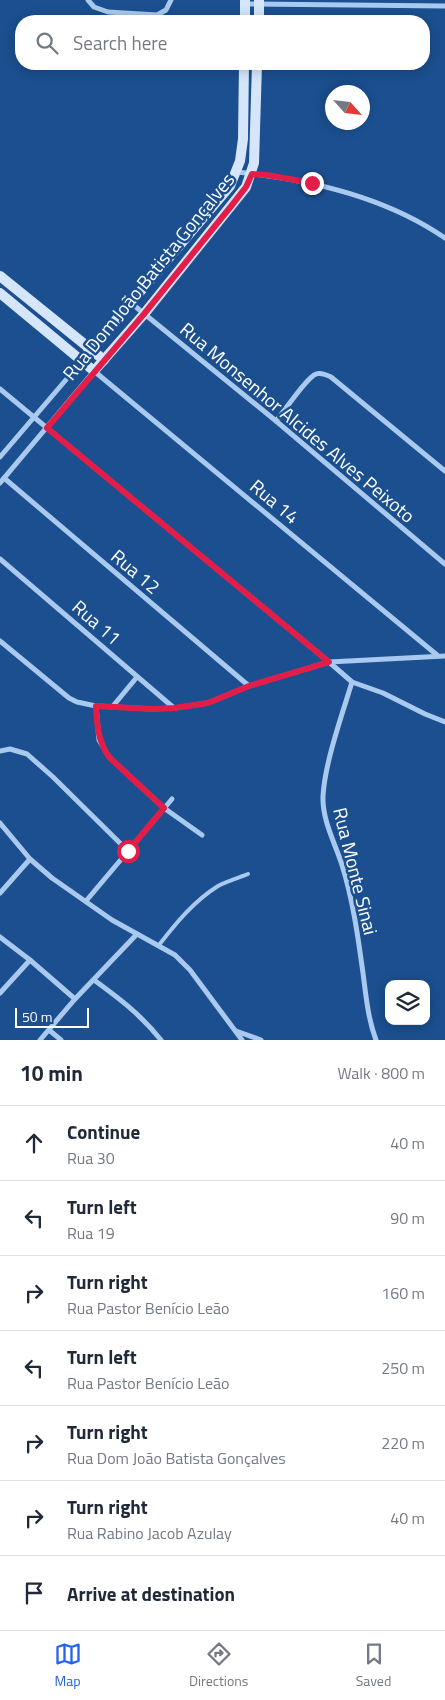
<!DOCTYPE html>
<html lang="en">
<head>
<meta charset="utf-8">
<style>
	:root { --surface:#fff; --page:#f6f6f7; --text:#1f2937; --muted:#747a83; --line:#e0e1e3; --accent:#2563eb }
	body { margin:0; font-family:"Titillium Web",sans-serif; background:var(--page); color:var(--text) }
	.controls { position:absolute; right:15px; bottom:15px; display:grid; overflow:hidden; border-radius:10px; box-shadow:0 2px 12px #0003 }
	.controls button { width:45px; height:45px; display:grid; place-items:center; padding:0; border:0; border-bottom:1px solid var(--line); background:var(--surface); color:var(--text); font:25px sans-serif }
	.compass { position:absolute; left:325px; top:85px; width:45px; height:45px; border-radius:50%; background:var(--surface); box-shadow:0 2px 12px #0003; rotate:117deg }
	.scale { position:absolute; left:15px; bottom:12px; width:74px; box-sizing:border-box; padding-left:5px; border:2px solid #fff; border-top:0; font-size:14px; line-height:18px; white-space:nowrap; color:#fff; -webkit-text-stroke:4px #1b4f8f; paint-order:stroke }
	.stop { position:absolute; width:15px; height:15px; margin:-11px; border:4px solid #e11d48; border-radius:50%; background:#fff }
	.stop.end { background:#e11d48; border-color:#fff; box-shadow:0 1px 5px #0008 }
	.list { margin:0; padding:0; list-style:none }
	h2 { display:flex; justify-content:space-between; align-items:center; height:65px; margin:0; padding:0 20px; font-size:21px }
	h2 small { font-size:16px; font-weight:400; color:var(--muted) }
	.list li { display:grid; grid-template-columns:32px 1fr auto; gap:15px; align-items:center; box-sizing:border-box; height:75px; padding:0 20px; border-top:1px solid var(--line) }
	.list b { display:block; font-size:19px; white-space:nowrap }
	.list p { margin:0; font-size:16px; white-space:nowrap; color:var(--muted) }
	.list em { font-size:16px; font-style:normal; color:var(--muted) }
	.icon { flex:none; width:28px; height:28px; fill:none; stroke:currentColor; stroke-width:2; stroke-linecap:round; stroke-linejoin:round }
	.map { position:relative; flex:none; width:445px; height:1040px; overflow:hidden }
	.search { position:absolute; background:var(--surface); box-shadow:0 2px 12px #0003; left:15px; right:15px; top:15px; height:55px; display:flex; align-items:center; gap:12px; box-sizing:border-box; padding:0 18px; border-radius:20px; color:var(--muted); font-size:19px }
	.sheet { height:590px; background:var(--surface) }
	nav { display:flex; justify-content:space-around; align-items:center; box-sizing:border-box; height:70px; border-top:1px solid var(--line); background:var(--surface); font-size:14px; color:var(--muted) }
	nav a { display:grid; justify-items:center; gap:2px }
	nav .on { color:var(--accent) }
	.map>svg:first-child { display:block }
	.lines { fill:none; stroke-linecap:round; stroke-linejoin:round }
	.lane { stroke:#a9c9ee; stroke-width:4 }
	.street { stroke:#a9c9ee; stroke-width:5 }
	.secondary { stroke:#d6e6fa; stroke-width:10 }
	.route { stroke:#e11d48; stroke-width:6 }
	.labels { text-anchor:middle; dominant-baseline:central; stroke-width:5; stroke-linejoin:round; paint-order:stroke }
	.street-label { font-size:19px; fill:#fff; stroke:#1b4f8f }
</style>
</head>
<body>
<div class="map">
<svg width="445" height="1040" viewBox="0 0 445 1040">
	<rect width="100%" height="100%" fill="#1b4f8f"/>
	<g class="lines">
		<path class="lane" d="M159 945C176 923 194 901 218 886 227 881 238 878 248 874"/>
		<g class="street">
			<path d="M88 0 94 7 108 12 157 15 166 10 171 0"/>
			<path d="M245 4 445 6"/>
			<path d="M236 172C308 179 384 196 445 238"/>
			<path d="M131 303 276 421 445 564"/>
			<path d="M0 389 329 662 445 656"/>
			<path d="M276 421C284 412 306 378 316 374 321 372 327 375 331 377L445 471"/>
			<path d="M0 457 82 361"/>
			<path d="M4 478 249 686"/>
			<path d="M0 483 94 371 437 655"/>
			<path d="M0 559 174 708"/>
			<path d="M0 641 69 698 77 702 96 706 152 709 174 708 208 703 249 686 329 662 352 682 383 693 425 714 445 722"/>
			<path d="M352 682C342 715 325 762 323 796 322 820 335 843 342 865 353 900 358 937 363 973 366 996 368 1019 376 1040"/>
			<path d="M96 706 99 740 109 757 164 808 202 835"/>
			<path d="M113 706 137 677"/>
			<path d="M0 751 10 749 27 754 53 777 128 851"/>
			<path d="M0 823 30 859 52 878 112 920 175 955 190 970 242 1040"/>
			<path d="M0 893 30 859"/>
			<path d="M86 901 172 799"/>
			<path d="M0 937 30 960 75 999"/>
			<path d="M94 980C120 999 140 1014 161 1040"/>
			<path d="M0 993 30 960"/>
			<path d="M49 1030 61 1040"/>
			<path d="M236 1031 261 1040"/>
			<path d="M40 1040 75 999 137 934"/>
		</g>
		<g class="secondary">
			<path d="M245 21V0"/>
			<path d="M259 21V0"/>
			<path d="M0 276 104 360"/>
			<path d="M0 293 94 371 144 314 246 187 254 163 257 64"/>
			<path d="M82 360 230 186 240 161 243 139 244 64"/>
		</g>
	</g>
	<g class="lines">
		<path class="route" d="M128 851 164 808 109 757C98 741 97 725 96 706L152 709 174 708 208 703 249 686 329 662 47 428 144 314 232 205 246 187 252 174 267 175 312 183"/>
	</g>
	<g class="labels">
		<g class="street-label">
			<text transform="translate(148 276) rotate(-51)">Rua Dom João Batista Gonçalves</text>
			<text transform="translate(298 422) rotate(40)">Rua Monsenhor Alcides Alves Peixoto</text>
			<text transform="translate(275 501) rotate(40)">Rua 14</text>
			<text transform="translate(136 571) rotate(40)">Rua 12</text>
			<text transform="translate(97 622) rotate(41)">Rua 11</text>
			<text transform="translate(356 871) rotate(76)">Rua Monte Sinai</text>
		</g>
	</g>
</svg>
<div class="controls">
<button><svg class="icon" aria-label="layers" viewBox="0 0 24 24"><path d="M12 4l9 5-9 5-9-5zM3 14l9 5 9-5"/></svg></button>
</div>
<svg class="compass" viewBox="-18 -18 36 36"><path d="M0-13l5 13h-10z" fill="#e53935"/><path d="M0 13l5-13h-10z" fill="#747a83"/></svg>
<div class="scale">50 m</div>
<div class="stop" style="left:128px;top:851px"></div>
<div class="stop end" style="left:312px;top:183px"></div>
<div class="search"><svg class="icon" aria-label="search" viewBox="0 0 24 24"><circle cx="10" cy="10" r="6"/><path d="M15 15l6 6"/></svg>Search here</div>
</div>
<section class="sheet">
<h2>10 min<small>Walk · 800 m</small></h2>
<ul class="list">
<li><svg class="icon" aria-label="ahead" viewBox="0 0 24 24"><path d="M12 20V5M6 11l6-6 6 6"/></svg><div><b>Continue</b><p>Rua 30</p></div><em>40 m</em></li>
<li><svg class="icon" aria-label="left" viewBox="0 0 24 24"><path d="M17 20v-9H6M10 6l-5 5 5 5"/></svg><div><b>Turn left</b><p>Rua 19</p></div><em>90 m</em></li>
<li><svg class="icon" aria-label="right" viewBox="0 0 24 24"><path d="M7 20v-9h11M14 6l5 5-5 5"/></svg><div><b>Turn right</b><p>Rua Pastor Benício Leão</p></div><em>160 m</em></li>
<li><svg class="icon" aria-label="left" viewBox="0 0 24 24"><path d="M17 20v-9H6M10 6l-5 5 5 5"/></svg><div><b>Turn left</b><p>Rua Pastor Benício Leão</p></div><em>250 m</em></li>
<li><svg class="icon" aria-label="right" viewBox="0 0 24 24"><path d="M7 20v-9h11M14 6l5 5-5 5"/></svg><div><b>Turn right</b><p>Rua Dom João Batista Gonçalves</p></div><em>220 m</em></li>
<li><svg class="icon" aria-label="right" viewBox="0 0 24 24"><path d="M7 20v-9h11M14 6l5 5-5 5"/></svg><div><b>Turn right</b><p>Rua Rabino Jacob Azulay</p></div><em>40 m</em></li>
<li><svg class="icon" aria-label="arrive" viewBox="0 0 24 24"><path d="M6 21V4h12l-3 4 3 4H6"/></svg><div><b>Arrive at destination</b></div></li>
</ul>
</section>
<nav>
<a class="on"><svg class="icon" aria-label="map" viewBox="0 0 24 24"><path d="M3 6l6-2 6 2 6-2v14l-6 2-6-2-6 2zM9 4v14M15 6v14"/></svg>Map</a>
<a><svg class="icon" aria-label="directions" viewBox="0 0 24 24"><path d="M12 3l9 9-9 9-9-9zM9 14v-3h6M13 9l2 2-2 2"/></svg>Directions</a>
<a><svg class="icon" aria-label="saved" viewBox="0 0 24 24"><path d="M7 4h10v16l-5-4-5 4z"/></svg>Saved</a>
</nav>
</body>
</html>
